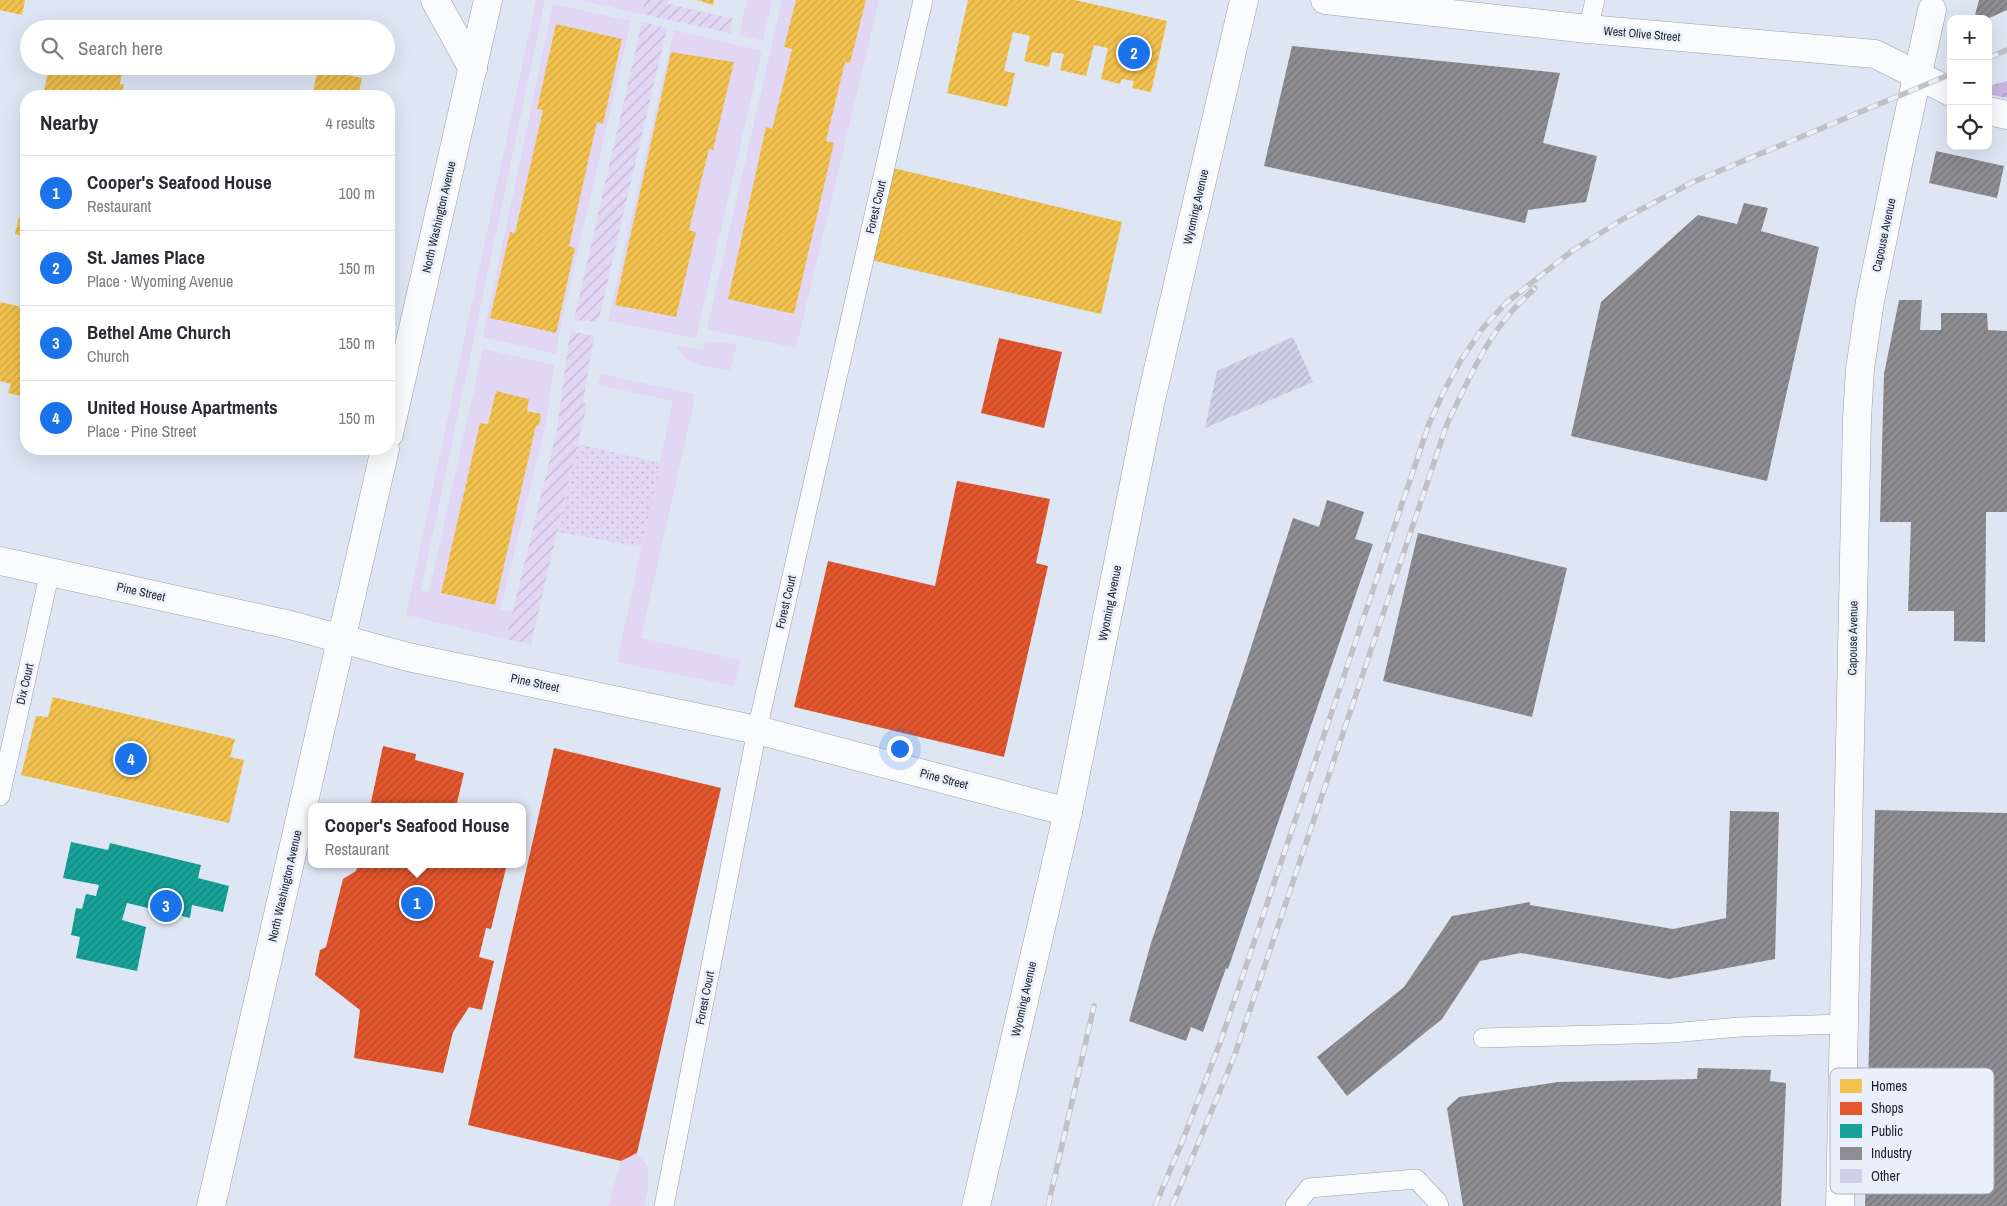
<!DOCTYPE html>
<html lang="en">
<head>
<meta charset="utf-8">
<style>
	:root { --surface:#fff; --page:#f7f7f7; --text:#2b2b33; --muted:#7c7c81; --line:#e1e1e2; --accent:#1a73e8 }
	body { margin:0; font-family:"Archivo Narrow",sans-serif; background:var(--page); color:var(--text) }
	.controls { position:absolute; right:15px; top:15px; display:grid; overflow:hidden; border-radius:10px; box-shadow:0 5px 20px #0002 }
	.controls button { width:45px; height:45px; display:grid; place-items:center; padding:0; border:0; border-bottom:1px solid var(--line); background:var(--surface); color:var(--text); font:25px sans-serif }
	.you { position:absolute; left:899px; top:748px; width:18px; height:18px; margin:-12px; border:4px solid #fff; border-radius:50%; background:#1a73e8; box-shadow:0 0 0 8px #1a73e833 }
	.badge { display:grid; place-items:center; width:32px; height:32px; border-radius:50%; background:var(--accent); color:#fff; font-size:16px; font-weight:700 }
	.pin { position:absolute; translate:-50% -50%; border:2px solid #fff; box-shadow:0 1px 5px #0006 }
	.popup { position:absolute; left:308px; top:803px; width:218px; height:65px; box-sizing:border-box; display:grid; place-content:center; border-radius:10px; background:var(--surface); filter:drop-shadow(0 1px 4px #0005); font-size:16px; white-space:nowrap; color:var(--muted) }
	.popup b { font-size:19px; color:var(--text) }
	.popup::after { content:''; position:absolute; left:50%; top:100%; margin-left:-10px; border:10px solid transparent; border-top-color:var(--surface) }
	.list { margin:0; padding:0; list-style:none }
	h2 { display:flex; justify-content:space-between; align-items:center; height:65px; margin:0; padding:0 20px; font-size:21px }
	h2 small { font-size:16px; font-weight:400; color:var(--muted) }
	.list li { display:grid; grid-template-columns:32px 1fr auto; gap:15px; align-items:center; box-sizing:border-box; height:75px; padding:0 20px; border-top:1px solid var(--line) }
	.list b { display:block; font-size:19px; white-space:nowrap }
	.list p { margin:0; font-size:16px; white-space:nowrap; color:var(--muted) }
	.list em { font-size:16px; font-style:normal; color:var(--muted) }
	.icon { flex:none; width:28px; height:28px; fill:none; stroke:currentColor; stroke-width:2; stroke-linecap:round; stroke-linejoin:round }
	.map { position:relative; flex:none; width:2007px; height:1206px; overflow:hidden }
	.search { position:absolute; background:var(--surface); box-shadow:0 5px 20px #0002; left:20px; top:20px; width:375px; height:55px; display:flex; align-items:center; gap:12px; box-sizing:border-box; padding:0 18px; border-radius:28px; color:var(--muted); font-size:19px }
	.panel { position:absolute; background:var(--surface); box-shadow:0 5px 20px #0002; left:20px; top:90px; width:375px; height:365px; border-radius:20px }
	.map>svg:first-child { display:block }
	.grass { fill:#e1d6f4; fill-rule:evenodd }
	.forest { fill:url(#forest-crowns) }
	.park { fill:url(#park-dots) }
	.garden { fill:url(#garden-furrows) }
	.homes { fill:url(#homes-hatch) }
	.shops { fill:url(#shops-hatch) }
	.public { fill:url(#public-hatch) }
	.industry { fill:url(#industry-hatch) }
	.building { fill:url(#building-hatch) }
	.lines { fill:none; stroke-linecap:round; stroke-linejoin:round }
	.service-casing { stroke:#999faa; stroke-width:20 }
	.minor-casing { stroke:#999faa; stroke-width:29 }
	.tertiary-casing { stroke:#999faa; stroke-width:29 }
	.secondary-casing { stroke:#999faa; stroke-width:29 }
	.service { stroke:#fafbfd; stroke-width:19 }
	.minor { stroke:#fafbfd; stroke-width:28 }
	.tertiary { stroke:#fafbfd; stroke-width:28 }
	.secondary { stroke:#fafbfd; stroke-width:28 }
	.rail-casing { stroke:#bfc1c4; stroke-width:5.5 }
	.rail { stroke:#eaf0fb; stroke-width:4; stroke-dasharray:11; stroke-linecap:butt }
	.labels { text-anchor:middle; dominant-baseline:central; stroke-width:5; stroke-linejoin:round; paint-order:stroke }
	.street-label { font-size:12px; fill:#1d222c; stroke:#eaf0fb }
	.key { fill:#eaf0fb; stroke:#acb2bd; stroke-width:1 }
	.key-label { font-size:14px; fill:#1d222c }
</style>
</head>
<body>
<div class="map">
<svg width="2007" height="1206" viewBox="0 0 2007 1206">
	<defs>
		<pattern id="forest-crowns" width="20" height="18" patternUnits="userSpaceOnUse" patternTransform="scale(1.25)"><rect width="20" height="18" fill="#cab6e1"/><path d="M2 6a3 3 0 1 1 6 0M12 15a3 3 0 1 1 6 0" fill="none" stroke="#ad9cc1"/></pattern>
		<pattern id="park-dots" width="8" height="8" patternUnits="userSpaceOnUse" patternTransform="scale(1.25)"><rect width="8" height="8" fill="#e1d6f4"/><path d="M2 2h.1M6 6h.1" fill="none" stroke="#c1b7d1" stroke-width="1.8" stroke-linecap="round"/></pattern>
		<pattern id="garden-furrows" width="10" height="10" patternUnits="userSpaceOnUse" patternTransform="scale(1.25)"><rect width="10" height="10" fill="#e1d6f4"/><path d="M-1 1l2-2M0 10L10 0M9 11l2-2" fill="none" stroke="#c1b7d1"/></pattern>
		<pattern id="homes-hatch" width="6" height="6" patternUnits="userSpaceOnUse" patternTransform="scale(1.25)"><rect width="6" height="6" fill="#f2c14e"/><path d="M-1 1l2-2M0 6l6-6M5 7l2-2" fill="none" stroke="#cfa644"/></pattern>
		<pattern id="shops-hatch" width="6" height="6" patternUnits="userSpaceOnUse" patternTransform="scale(1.25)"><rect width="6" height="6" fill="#e4572e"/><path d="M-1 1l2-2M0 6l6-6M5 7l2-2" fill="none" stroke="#b84827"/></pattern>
		<pattern id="public-hatch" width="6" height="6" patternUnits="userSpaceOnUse" patternTransform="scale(1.25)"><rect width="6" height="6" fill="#17a398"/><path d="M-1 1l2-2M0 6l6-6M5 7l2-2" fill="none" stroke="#14847c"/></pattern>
		<pattern id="industry-hatch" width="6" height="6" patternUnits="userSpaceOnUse" patternTransform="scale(1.25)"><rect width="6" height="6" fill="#8d8d92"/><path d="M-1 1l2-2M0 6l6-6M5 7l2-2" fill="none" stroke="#737377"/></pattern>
		<pattern id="building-hatch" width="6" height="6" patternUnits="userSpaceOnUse" patternTransform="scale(1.25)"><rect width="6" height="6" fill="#ced0e5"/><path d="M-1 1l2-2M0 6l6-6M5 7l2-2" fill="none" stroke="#b0b2c5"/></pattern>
	</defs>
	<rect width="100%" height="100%" fill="#dee6f4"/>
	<g class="grass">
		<path d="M536 0H545L421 590 429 592 483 349 554 365 546 423 500 610 514 612 506 639 406 615ZM496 391 529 399 527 411 541 414 536 425 494 605 441 593 480 423 488 424Z"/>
		<path d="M579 0H645L642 14Z"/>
		<path d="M747 0H772L763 41 739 35Z"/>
		<path d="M782 0H796L784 47 792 49 772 129 766 128 728 298 793 314 826 141 845 62 850 63 866 0H879L796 348 707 329Z"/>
		<path d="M553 4 631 21 561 324 556 354 483 337ZM556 24 622 39 603 123 597 122 569 246 575 248 555 333 490 318 510 233H515L543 110 537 109Z"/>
		<path d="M674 30 762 51 696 338 608 321ZM671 52 734 63 713 150 709 149 689 230 696 232 676 317 615 305Z"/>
		<path d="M705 341 737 344 730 370C712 367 683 366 677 346L703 350Z"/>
		<path d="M601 374 694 394V402L641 638 740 660 734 686 617 662 673 401 598 385Z"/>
		<path d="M637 1153 648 1167V1189L644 1206H608L621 1161Z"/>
	</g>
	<path class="forest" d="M2007 81V98L1988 94V86Z"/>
	<path class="park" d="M578 444 661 463 641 547 558 532Z"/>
	<g class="garden">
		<path d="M645 0H668V4L733 19 730 33 642 14Z"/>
		<path d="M642 22 667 28 598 322 574 320Z"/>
		<path d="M570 331 594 336 583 402 587 404 531 644 506 639 557 430Z"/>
	</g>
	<g class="homes">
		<path d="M0 0H25L22 15 0 10Z"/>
		<path d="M697 0H714L713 5Z"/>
		<path d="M796 0H866L850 63 845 62 826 141 834 143 794 314 728 299 766 127 772 129 792 49 784 47Z"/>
		<path d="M968 0H1075L1167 21 1151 92 1132 88 1134 81 1122 79 1120 84 1101 79 1108 48 1094 45 1086 76 1060 70 1064 54 1052 52 1049 67 1024 61 1030 36 1013 32 1004 71 1015 73 1007 107 947 93Z"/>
		<path d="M93 21 123 28V29H92Z"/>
		<path d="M556 24 622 39 603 124 597 122 569 246 575 248 556 333 490 318 510 232 515 233 543 110 537 109Z"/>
		<path d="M671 52 734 62 713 150 709 149 689 230 696 232 676 317 615 305Z"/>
		<path d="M49 66H127V70L123 69 120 84H124L121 96H43Z"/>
		<path d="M318 69 362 78 358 96H312Z"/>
		<path d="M893 168 1122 222 1101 314 871 260Z"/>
		<path d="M26 188V237L15 234Z"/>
		<path d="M0 302 26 308V397L8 393 11 384 0 381Z"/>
		<path d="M496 391 529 399 527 411 541 414 539 426 536 425 495 605 441 593 480 423 488 424Z"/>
		<path d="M53 697 235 739 230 757 244 760 229 823 21 775 36 716 48 717Z"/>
	</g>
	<g class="shops">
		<path d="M999 338 1062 352 1044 428 981 413Z"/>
		<path d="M957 481 1050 499 1036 563 1048 566 1004 757 794 707 828 561 935 586Z"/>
		<path d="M383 746 416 754 415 760 464 773 456 807H370Z"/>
		<path d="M554 748 721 788 637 1153 621 1161 468 1125Z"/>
		<path d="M358 864H507L491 929 486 928 479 957 494 961 482 1010 469 1007 453 1032 443 1073 354 1058 360 1010 315 975 320 950 326 947 343 879 356 871Z"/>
	</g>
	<path class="public" d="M71 842 108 850 110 843 201 865 198 878 229 886 223 912 192 905 190 918 127 903 122 920 146 927 137 971 76 958 80 937 71 935 76 908 82 909 86 894 96 896 99 885 63 878Z"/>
	<g class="industry">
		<path d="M1979 0H2007V10L1987 19H1974Z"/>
		<path d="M1292 46 1560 73 1543 143 1597 156 1586 202 1528 210 1525 223 1264 166Z"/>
		<path d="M1936 151 2004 166 1997 198 1929 183Z"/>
		<path d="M1744 203 1768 208 1761 231 1819 247 1767 481 1571 436 1601 302 1698 215 1737 224Z"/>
		<path d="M1899 300H1922L1920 330H1941V313H1987L1988 330 2007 331V512H1986L1985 642 1954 641V611H1908L1911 522H1880L1884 374Z"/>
		<path d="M1327 500 1364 512 1355 539 1373 544 1228 969 1226 968 1203 1032 1191 1027 1186 1041 1129 1021 1151 943 1244 669 1293 518 1319 527Z"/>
		<path d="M1418 533 1567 568 1532 717 1383 681Z"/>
		<path d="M1875 810 2007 813V1206H1865Z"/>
		<path d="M1730 811 1779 812 1775 959 1669 979 1521 953 1480 961 1442 1019 1347 1096 1317 1057 1404 987 1452 916 1530 902V905L1673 929 1726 918Z"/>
		<path d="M1698 1068 1771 1070 1770 1081 1786 1083 1781 1206H1463L1447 1108 1459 1097 1558 1082 1697 1079Z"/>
	</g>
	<path class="building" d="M1293 337 1313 382 1205 428 1217 371Z"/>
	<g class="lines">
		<defs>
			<g id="service">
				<path d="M1588 29 1595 0"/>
				<path d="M0 796 50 571"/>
				<path d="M1483 1038 1671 1033 1740 1027 1844 1024"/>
				<path d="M664 1206 757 730 923 0"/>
				<path d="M1295 1206 1309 1188 1416 1179 1437 1201 1439 1206"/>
			</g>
			<g id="minor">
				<path d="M0 561 290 625 408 657 757 730 1068 812"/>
				<path d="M1840 1206 1857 419 1860 369 1870 301 1902 145"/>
			</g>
			<g id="tertiary">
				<path d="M435 0 473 69"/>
				<path d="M1902 145 1932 10"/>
				<path d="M389 434 488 0"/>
				<path d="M211 1206 385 449"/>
			</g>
			<g id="secondary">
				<path d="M1325 0 1588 29 1875 54 1951 92"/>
				<path d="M1988 111 2007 115"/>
				<path d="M976 1206 1068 812 1150 404 1244 0"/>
			</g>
		</defs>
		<use href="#service" class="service-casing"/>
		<use href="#minor" class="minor-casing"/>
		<use href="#tertiary" class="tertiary-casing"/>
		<use href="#secondary" class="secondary-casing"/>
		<use href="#service" class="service"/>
		<use href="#minor" class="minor"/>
		<use href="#tertiary" class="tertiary"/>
		<use href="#secondary" class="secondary"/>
		<defs>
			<g id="rail">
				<path d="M1988 58 2007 50"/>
				<path d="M1048 1206 1094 1006"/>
				<path d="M1155 1206 1182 1142 1220 1043 1429 424 1444 391 1461 360 1483 328 1506 303 1572 251 1623 219 1693 182 1951 74"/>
				<path d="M1172 1206 1234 1057 1447 424C1466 385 1484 342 1513 310 1520 302 1528 295 1535 288"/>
			</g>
		</defs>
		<use href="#rail" class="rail-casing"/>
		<use href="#rail" class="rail"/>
	</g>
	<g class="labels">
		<g class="street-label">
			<text transform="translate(1642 34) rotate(5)">West Olive Street</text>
			<text transform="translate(876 207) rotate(-77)">Forest Court</text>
			<text transform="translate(1196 207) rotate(-77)">Wyoming Avenue</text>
			<text transform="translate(439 217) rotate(-77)">North Washington Avenue</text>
			<text transform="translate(1884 235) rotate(-78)">Capouse Avenue</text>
			<text transform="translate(141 592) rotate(13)">Pine Street</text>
			<text transform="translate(786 602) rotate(-77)">Forest Court</text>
			<text transform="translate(1110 603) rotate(-79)">Wyoming Avenue</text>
			<text transform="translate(1853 638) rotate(-89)">Capouse Avenue</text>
			<text transform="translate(535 683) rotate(12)">Pine Street</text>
			<text transform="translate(25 684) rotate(-77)">Dix Court</text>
			<text transform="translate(944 779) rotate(15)">Pine Street</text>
			<text transform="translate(285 886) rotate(-77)">North Washington Avenue</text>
			<text transform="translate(705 998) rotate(-79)">Forest Court</text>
			<text transform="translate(1024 999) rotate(-77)">Wyoming Avenue</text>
		</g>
	</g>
	<rect x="1830" y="1068" width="164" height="126" rx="8" class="key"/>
	<rect x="1840" y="1079" width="22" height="14" fill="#f2c14e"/>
	<rect x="1840" y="1102" width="22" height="13" fill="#e4572e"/>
	<rect x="1840" y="1124" width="22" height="14" fill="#17a398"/>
	<rect x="1840" y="1147" width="22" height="13" fill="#8d8d92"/>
	<rect x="1840" y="1169" width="22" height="14" fill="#ced0e5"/>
	<g class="key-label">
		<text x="1871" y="1091">Homes</text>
		<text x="1871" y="1113">Shops</text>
		<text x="1871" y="1136">Public</text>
		<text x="1871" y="1158">Industry</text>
		<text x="1871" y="1181">Other</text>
	</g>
</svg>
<div class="controls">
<button>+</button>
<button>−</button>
<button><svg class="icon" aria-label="locate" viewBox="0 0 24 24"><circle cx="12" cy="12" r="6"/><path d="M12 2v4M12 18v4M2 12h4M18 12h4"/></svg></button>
</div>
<div class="you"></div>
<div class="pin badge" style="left:417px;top:903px">1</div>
<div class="popup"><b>Cooper's Seafood House</b>Restaurant</div>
<div class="pin badge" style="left:1134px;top:53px">2</div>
<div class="pin badge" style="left:166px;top:906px">3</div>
<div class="pin badge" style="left:131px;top:759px">4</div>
<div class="search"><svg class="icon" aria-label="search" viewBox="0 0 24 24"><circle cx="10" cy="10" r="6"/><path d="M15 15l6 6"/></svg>Search here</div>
<section class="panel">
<h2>Nearby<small>4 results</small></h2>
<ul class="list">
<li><span class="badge">1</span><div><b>Cooper's Seafood House</b><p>Restaurant</p></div><em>100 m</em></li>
<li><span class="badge">2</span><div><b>St. James Place</b><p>Place · Wyoming Avenue</p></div><em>150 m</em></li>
<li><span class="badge">3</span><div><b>Bethel Ame Church</b><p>Church</p></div><em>150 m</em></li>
<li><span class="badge">4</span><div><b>United House Apartments</b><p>Place · Pine Street</p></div><em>150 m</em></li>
</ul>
</section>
</div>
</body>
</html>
